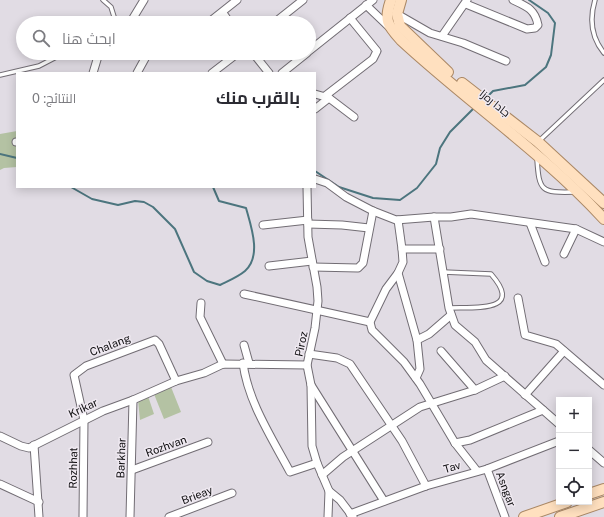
<!DOCTYPE html>
<html lang="ar">
<head>
<meta charset="utf-8">
<style>
	:root { --surface:#fff; --page:#f7f7f7; --text:#2b2b33; --muted:#7c7c81; --line:#e1e1e2 }
	body { margin:0; font-family:"Public Sans",Cairo,sans-serif; background:var(--page); color:var(--text); direction:rtl }
	.controls { position:absolute; right:12px; bottom:12px; display:grid; overflow:hidden; border-radius:0px; box-shadow:0 2px 10px #0003 }
	.controls button { width:36px; height:36px; display:grid; place-items:center; padding:0; border:0; border-bottom:1px solid var(--line); background:var(--surface); color:var(--text); font:20px sans-serif }
	.list { margin:0; padding:0; list-style:none }
	h2 { display:flex; justify-content:space-between; align-items:center; height:52px; margin:0; padding:0 16px; font-size:17px }
	h2 small { font-size:13px; font-weight:400; color:var(--muted) }
	.icon { flex:none; width:22px; height:22px; fill:none; stroke:currentColor; stroke-width:2; stroke-linecap:round; stroke-linejoin:round }
	.map { position:relative; flex:none; width:604px; height:517px; overflow:hidden; direction:ltr }
	.search { position:absolute; background:var(--surface); box-shadow:0 2px 10px #0003; left:16px; top:16px; width:300px; height:44px; display:flex; align-items:center; gap:10px; box-sizing:border-box; padding:0 14px; border-radius:22px; color:var(--muted); font-size:15px }
	.panel { position:absolute; background:var(--surface); box-shadow:0 2px 10px #0003; left:16px; top:72px; width:300px; height:116px; border-radius:0px; direction:rtl }
	.map>svg:first-child { display:block }
	.green { fill:#b4c2a3 }
	.lines { fill:none; stroke-linecap:round; stroke-linejoin:round }
	.stream { stroke:#4c757e; stroke-width:2 }
	.lane-casing { stroke:#726d74; stroke-width:5.5 }
	.street-casing { stroke:#726d74; stroke-width:9 }
	.primary-casing { stroke:#ab8865; stroke-width:12 }
	.lane { stroke:#fff; stroke-width:3.5 }
	.street { stroke:#fff; stroke-width:7 }
	.primary { stroke:#ffe0bf; stroke-width:10 }
	.labels { text-anchor:middle; dominant-baseline:central; stroke-width:3; stroke-linejoin:round; paint-order:stroke }
	.street-label { font-size:11px; fill:#0e0d0f; stroke:#efe9f1 }
</style>
</head>
<body>
<div class="map">
<svg width="604" height="517" viewBox="0 0 604 517">
	<rect width="100%" height="100%" fill="#e1dce4"/>
	<g class="green">
		<path d="M17 131V167L4 168 0 170V134Z"/>
		<path d="M171 387 181 412 164 419 154 394Z"/>
		<path d="M148 396 154 414 140 420 138 400Z"/>
	</g>
	<g class="lines">
		<g class="stream">
			<path d="M487 97 493 91 525 85 546 67 551 55 555 23 548 13 529 0"/>
			<path d="M0 154 17 158"/>
			<path d="M315 171 339 187 373 198 400 200 417 188 436 164 440 148 450 132 474 108"/>
			<path d="M71 187 92 199 118 205 135 201 144 202 153 207 175 229 194 272 207 281 220 285C228 281 238 277 245 271 262 256 251 226 246 208L219 201 213 187"/>
		</g>
		<defs>
			<g id="lane">
				<path d="M103 0 111 7 116 23"/>
				<path d="M595 0C589 20 591 37 604 53"/>
				<path d="M0 75 39 66 64 53"/>
				<path d="M539 141 604 80"/>
				<path d="M537 159C539 191 541 193 574 192"/>
				<path d="M443 272 491 274C525 313 474 307 449 308"/>
			</g>
			<g id="street">
				<path d="M466 4 527 29 535 28 538 25C535 9 526 6 513 0"/>
				<path d="M366 5 389 27"/>
				<path d="M223 13 230 23"/>
				<path d="M397 14 430 33 463 43 506 61"/>
				<path d="M130 23 144 0"/>
				<path d="M208 23 237 0"/>
				<path d="M274 23 303 0"/>
				<path d="M442 36 467 0"/>
				<path d="M309 51 373 0"/>
				<path d="M253 53 269 73"/>
				<path d="M93 73 99 53"/>
				<path d="M137 73 148 53"/>
				<path d="M212 73 238 53"/>
				<path d="M282 73 307 53"/>
				<path d="M315 94 329 98 354 117"/>
				<path d="M325 96 373 59 377 51 350 18"/>
				<path d="M315 109 329 98"/>
				<path d="M16 142H17"/>
				<path d="M315 179 327 183 346 197 373 211 396 220 434 217H451L471 214 576 229 604 242"/>
				<path d="M307 187 308 237 317 287 318 301 315 328 307 365 311 385 312 446 317 463 329 491 340 500 353 517"/>
				<path d="M434 217 449 308 455 325 475 342 486 360 559 424"/>
				<path d="M398 220 402 249"/>
				<path d="M530 223 545 262"/>
				<path d="M308 224 342 225 369 228"/>
				<path d="M263 225 308 220"/>
				<path d="M440 249H402L403 262 398 273 386 289 370 322 372 330 404 362 420 384 455 443 477 471"/>
				<path d="M564 254 576 229"/>
				<path d="M269 266 312 261"/>
				<path d="M313 267 358 268 363 263 373 211"/>
				<path d="M398 273 417 340 420 369 416 378"/>
				<path d="M244 294 370 322"/>
				<path d="M518 298 525 335 556 344 604 385"/>
				<path d="M201 303 200 317 223 364"/>
				<path d="M417 340 429 334 451 315"/>
				<path d="M244 345 249 363"/>
				<path d="M441 351 475 390"/>
				<path d="M309 354 337 358 350 364 402 441 426 486"/>
				<path d="M243 363C248 402 272 438 290 472L317 463"/>
				<path d="M311 385 384 501"/>
				<path d="M525 395 564 351"/>
				<path d="M0 436 21 446 29 448 103 411 133 400 176 381 204 373 223 364 307 365"/>
				<path d="M455 443 470 440 543 410"/>
				<path d="M34 445 39 517"/>
				<path d="M589 450 604 463"/>
				<path d="M487 469 505 517"/>
				<path d="M132 470 208 442"/>
				<path d="M322 475 343 457 420 407 475 390 505 376"/>
				<path d="M0 484 39 502"/>
				<path d="M350 514 426 486 487 469 559 441"/>
				<path d="M83 517 84 420 74 375 86 366 155 340 159 344 176 381"/>
				<path d="M130 517 133 400"/>
				<path d="M169 517 232 493"/>
				<path d="M328 517 329 491"/>
			</g>
			<g id="primary">
				<path d="M391 0C384 20 387 25 401 40 468 102 542 152 604 219"/>
				<path d="M401 0 397 14 400 26 448 72"/>
				<path d="M462 83 538 142 604 203"/>
				<path d="M589 494 604 489"/>
				<path d="M524 517 567 502"/>
				<path d="M560 517 604 502"/>
			</g>
		</defs>
		<use href="#lane" class="lane-casing"/>
		<use href="#street" class="street-casing"/>
		<use href="#primary" class="primary-casing"/>
		<use href="#lane" class="lane"/>
		<use href="#street" class="street"/>
		<use href="#primary" class="primary"/>
	</g>
	<g class="labels">
		<g class="street-label">
			<text transform="translate(495 103) rotate(39)">جادا ره‌زا</text>
			<text transform="translate(301 344) rotate(-78)">Piroz</text>
			<text transform="translate(110 345) rotate(-21)">Chalang</text>
			<text transform="translate(83 408) rotate(-25)">Krikar</text>
			<text transform="translate(166 446) rotate(-20)">Rozhvan</text>
			<text transform="translate(121 458) rotate(-88)">Barkhar</text>
			<text transform="translate(452 467) rotate(-16)">Tav</text>
			<text transform="translate(73 468) rotate(-89)">Rozhhat</text>
			<text transform="translate(506 489) rotate(69)">Asngar</text>
			<text transform="translate(197 495) rotate(-21)">Brieay</text>
		</g>
	</g>
</svg>
<div class="controls">
<button>+</button>
<button>−</button>
<button><svg class="icon" aria-label="locate" viewBox="0 0 24 24"><circle cx="12" cy="12" r="6"/><path d="M12 2v4M12 18v4M2 12h4M18 12h4"/></svg></button>
</div>
<div class="search"><svg class="icon" aria-label="search" viewBox="0 0 24 24"><circle cx="10" cy="10" r="6"/><path d="M15 15l6 6"/></svg>ابحث هنا</div>
<section class="panel">
<h2>بالقرب منك<small>النتائج: 0</small></h2>
<ul class="list">
</ul>
</section>
</div>
</body>
</html>
